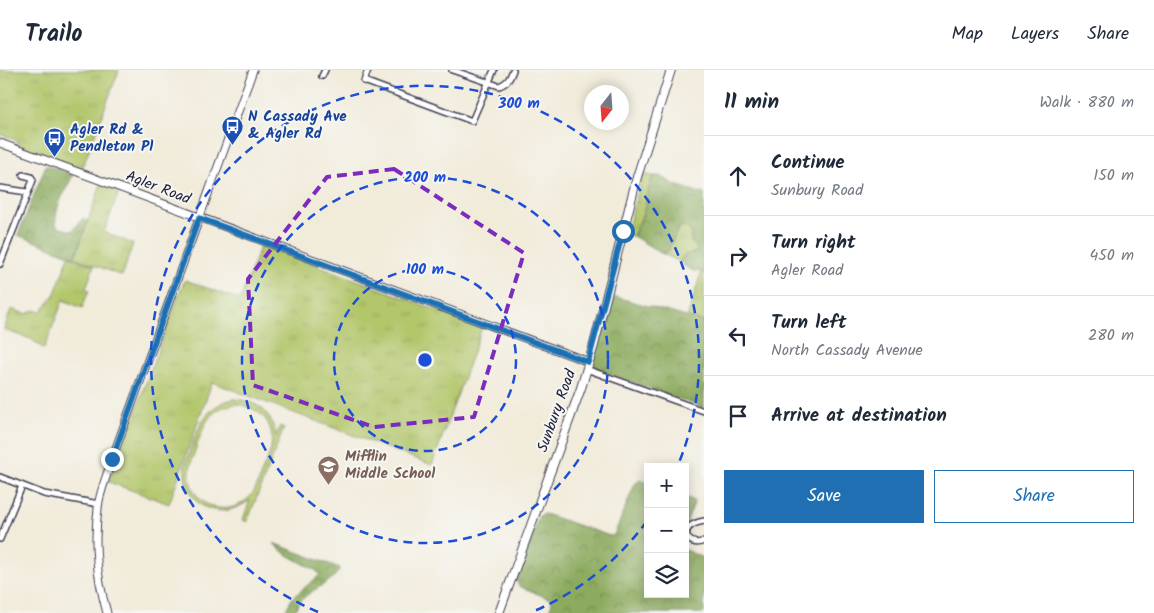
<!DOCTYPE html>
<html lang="en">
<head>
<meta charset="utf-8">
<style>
	:root { --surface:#fff; --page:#f6f6f7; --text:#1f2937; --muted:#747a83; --line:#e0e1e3; --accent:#1f6fb2 }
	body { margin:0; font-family:Kalam,sans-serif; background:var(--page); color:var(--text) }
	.controls { position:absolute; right:15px; bottom:15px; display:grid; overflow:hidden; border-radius:0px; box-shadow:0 2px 12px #0003 }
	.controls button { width:45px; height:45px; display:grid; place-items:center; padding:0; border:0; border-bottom:1px solid var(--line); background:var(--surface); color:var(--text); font:25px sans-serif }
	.compass { position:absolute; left:584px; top:15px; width:45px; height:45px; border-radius:50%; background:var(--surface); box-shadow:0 2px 12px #0003; rotate:197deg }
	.stop { position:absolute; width:15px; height:15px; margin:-11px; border:4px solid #1f6fb2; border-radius:50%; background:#fff }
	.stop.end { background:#1f6fb2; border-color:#fff; box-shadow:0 1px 5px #0008 }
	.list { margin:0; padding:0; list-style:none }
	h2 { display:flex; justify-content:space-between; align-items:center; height:65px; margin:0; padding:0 20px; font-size:21px }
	h2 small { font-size:16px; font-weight:400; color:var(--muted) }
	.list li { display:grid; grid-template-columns:32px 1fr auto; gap:15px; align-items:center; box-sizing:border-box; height:80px; padding:0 20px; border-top:1px solid var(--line) }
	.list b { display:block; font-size:19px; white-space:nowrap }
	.list p { margin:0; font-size:16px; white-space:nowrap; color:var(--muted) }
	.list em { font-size:16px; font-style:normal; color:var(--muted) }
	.actions { display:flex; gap:10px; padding:15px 20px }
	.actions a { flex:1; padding:11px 0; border:1px solid var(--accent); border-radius:0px; text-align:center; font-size:18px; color:var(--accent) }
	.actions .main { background:var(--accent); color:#fff }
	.icon { flex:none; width:28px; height:28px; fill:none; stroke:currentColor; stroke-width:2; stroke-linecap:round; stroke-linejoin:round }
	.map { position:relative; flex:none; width:704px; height:543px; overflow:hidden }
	header { display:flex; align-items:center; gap:30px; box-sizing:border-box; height:70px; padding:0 25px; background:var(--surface); border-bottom:1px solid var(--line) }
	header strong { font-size:24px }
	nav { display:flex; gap:28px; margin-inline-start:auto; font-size:18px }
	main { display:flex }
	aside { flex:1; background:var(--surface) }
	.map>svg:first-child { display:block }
	.grass { fill:url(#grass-tufts); stroke:#6a7453 }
	.forest { fill:url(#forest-crowns); stroke:#58664d }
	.pitch { fill:#b2c66b; stroke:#6a7453; fill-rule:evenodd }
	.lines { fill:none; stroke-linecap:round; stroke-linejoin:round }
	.minor-casing { stroke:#414053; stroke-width:8 }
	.secondary-casing { stroke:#414053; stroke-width:9 }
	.primary-casing { stroke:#414053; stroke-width:10 }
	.minor { stroke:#fff; stroke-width:5 }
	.secondary { stroke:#fff; stroke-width:7 }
	.primary { stroke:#fff; stroke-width:8 }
	.route { stroke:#1f6fb2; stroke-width:6 }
	.marked { fill:none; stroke:#7b2cbf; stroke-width:4; stroke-dasharray:10 6; stroke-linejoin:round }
	.ring { fill:none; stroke:#1d4ed8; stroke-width:2.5; stroke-dasharray:9 6 }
	.labels { text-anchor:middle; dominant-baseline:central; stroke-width:4; stroke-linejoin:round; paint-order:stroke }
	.transit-label { font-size:15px; font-weight:bold; fill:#164399; stroke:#f6f6f2; text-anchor:start }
	.street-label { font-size:15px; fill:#22223b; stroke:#f6f6f2 }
	.education-label { font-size:15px; font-weight:bold; fill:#785e54; stroke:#f6f6f2; text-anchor:start }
	.centre { fill:#1d4ed8; stroke:#f6f6f2; stroke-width:2.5 }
	.ring-label { font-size:15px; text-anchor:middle; font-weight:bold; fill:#1d4ed8; stroke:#f6f6f2; stroke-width:4; stroke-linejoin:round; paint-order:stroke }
</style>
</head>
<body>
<header>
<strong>Trailo</strong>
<nav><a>Map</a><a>Layers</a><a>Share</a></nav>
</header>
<main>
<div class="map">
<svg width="704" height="543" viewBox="0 0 704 543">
	<defs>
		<pattern id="grass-tufts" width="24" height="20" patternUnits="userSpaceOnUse" patternTransform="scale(1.25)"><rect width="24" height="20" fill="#b2c66b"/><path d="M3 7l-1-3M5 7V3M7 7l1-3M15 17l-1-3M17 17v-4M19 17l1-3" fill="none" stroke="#99aa5e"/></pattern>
		<pattern id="forest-crowns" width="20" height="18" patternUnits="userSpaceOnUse" patternTransform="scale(1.25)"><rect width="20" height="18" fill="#8dab5f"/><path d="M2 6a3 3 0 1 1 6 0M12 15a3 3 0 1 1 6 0" fill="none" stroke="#738b50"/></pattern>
	</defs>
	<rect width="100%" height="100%" fill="#f6f6f2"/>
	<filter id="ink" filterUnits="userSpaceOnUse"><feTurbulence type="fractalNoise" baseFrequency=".02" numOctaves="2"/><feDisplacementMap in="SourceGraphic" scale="10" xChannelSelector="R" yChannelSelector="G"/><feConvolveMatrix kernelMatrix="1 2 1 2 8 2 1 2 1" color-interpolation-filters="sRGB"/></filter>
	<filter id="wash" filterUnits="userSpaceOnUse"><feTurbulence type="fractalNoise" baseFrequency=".0096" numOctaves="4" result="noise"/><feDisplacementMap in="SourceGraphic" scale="20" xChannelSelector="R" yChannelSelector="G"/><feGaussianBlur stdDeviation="1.12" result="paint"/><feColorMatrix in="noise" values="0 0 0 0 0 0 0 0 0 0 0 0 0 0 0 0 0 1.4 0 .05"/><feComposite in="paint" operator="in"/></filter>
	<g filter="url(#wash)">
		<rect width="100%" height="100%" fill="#f1ebda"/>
		<g class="grass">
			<path d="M0 0H119L82 99 25 78 13 69 0 64Z"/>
			<path d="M643 104 653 106 643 144 634 164 635 167 626 164Z"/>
			<path d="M101 114 119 121 104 162 133 174 122 206 74 187 77 182Z"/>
			<path d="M685 156 691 162 698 183 681 188 680 192 659 182 665 183C672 177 674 164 680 157Z"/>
			<path d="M261 174 482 257 432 395 212 312 169 434 109 412 177 229 185 210 240 230Z"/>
			<path d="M69 186 94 196 86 218 89 220 82 238 63 230 44 279 31 269 4 260 11 239 26 244 34 240 41 242 54 226Z"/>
			<path d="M704 202V252L687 248 701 203Z"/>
		</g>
		<g class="forest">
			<path d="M46 95 73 105C66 120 54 137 56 155L61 158 72 161 83 148 88 151 77 182 74 187 18 165Z"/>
			<path d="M653 106H661L675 115 704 124V202C695 203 686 198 680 192L681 188 687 184 698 182 695 176 691 172V162L685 156 679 157 668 181 665 183 659 182 635 167 634 164 643 144 650 114Z"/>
			<path d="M616 227 704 252V338L599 300 595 296 593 292 611 228Z"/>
			<path d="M640 410 648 413V524H685V480L704 488V543H548L552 533 550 529 519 516 516 511 539 446 545 444 610 466 614 465 635 414Z"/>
			<path d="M685 427 693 430 694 433 685 456Z"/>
			<path d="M273 473 340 498C331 518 302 518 294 543H284L292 528 320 505 317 501 284 483Z"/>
		</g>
		<path class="pitch" d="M234 329C259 331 271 342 276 366L280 356 284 358 247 452 243 450 250 430C218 454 182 436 185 395 196 367 200 336 234 329ZM235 334C258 336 276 352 271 377 270 384 266 392 263 399 260 406 258 416 253 423 240 440 216 444 200 429 183 411 191 392 198 372 202 362 204 353 212 345 218 338 226 336 235 334Z"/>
	</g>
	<g filter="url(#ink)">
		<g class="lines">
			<defs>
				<g id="minor">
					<path d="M368 0 364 11 472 51 494 0"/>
					<path d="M452 0 499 16C508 13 510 8 513 0"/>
					<path d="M322 6 325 0"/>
					<path d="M0 118 27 122"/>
					<path d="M0 194 33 110 31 107 23 105"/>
					<path d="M586 299 704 341"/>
					<path d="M0 407 44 424 99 434"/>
					<path d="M704 451C674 456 688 479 704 471"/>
					<path d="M0 469 22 416"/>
				</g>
				<g id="secondary">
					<path d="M0 73 589 292"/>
					<path d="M107 543C96 504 93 470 99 431 102 417 108 402 112 389L253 0"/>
				</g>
				<path id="primary" d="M499 543 581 318 594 275 637 107 671 0"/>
			</defs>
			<use href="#minor" class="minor-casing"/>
			<use href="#secondary" class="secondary-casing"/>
			<use href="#primary" class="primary-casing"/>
			<use href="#minor" class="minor"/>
			<use href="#secondary" class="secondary"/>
			<use href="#primary" class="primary"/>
		</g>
	</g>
	<g class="lines" filter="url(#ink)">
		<path class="route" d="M112 389 199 148 588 292 623 161"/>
	</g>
	<path class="marked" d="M394 99 524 183 474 347 374 357 253 315 248 209 327 107Z"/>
	<g class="ring">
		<circle cx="425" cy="290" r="91"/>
		<circle cx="425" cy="290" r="183"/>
		<path d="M647 451A274 274 0 0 1 532 542M318 542A274 274 0 1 1 678 395"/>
	</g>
	<defs>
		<symbol id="bus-pin" viewBox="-11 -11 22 30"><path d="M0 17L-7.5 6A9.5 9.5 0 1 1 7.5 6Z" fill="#1a4fb4" stroke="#f6f6f2"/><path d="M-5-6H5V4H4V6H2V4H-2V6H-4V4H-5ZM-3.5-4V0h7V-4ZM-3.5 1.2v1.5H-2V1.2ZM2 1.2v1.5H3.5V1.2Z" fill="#fff"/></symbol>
		<symbol id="school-pin" viewBox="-11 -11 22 30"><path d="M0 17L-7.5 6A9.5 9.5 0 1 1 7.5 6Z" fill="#8d6e63" stroke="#f6f6f2"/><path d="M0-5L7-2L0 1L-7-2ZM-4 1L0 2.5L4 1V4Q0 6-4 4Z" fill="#fff"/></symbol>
	</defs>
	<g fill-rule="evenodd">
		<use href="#bus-pin" x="220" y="44" width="25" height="34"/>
		<use href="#bus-pin" x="42" y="56" width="25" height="34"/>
		<use href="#school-pin" x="316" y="384" width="25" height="34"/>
	</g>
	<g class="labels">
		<g class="transit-label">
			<text x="248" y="47">N Cassady Ave<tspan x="248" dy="17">&amp; Agler Rd</tspan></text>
			<text x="70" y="60">Agler Rd &amp;<tspan x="70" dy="17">Pendleton Pl</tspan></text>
		</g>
		<g class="street-label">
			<text transform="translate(158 118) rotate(21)">Agler Road</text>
			<text transform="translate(557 341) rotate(-70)">Sunbury Road</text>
		</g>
		<g class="education-label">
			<text x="345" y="387">Mifflin<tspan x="345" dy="17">Middle School</tspan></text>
		</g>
	</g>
	<circle cx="425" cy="290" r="8" class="centre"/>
	<g class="ring-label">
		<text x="519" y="38">300 m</text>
		<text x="425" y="112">200 m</text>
		<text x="425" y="204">100 m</text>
	</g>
</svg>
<div class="controls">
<button>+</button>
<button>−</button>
<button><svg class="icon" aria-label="layers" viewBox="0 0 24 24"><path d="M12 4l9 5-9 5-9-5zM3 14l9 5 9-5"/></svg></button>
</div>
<svg class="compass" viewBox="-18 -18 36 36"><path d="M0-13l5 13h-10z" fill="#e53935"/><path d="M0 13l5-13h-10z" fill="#747a83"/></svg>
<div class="stop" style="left:623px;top:161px"></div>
<div class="stop end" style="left:112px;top:389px"></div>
</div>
<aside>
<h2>11 min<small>Walk · 880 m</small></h2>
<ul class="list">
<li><svg class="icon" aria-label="ahead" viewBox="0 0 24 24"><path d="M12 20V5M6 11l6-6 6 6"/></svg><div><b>Continue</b><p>Sunbury Road</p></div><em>150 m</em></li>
<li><svg class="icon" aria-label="right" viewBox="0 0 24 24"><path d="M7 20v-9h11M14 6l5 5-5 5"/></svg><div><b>Turn right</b><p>Agler Road</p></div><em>450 m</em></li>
<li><svg class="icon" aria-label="left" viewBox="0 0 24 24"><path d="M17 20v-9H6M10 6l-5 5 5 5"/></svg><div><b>Turn left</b><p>North Cassady Avenue</p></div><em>280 m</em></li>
<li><svg class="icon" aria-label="arrive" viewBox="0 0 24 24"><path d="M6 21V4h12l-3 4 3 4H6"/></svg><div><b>Arrive at destination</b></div></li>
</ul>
<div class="actions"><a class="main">Save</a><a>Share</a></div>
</aside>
</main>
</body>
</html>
